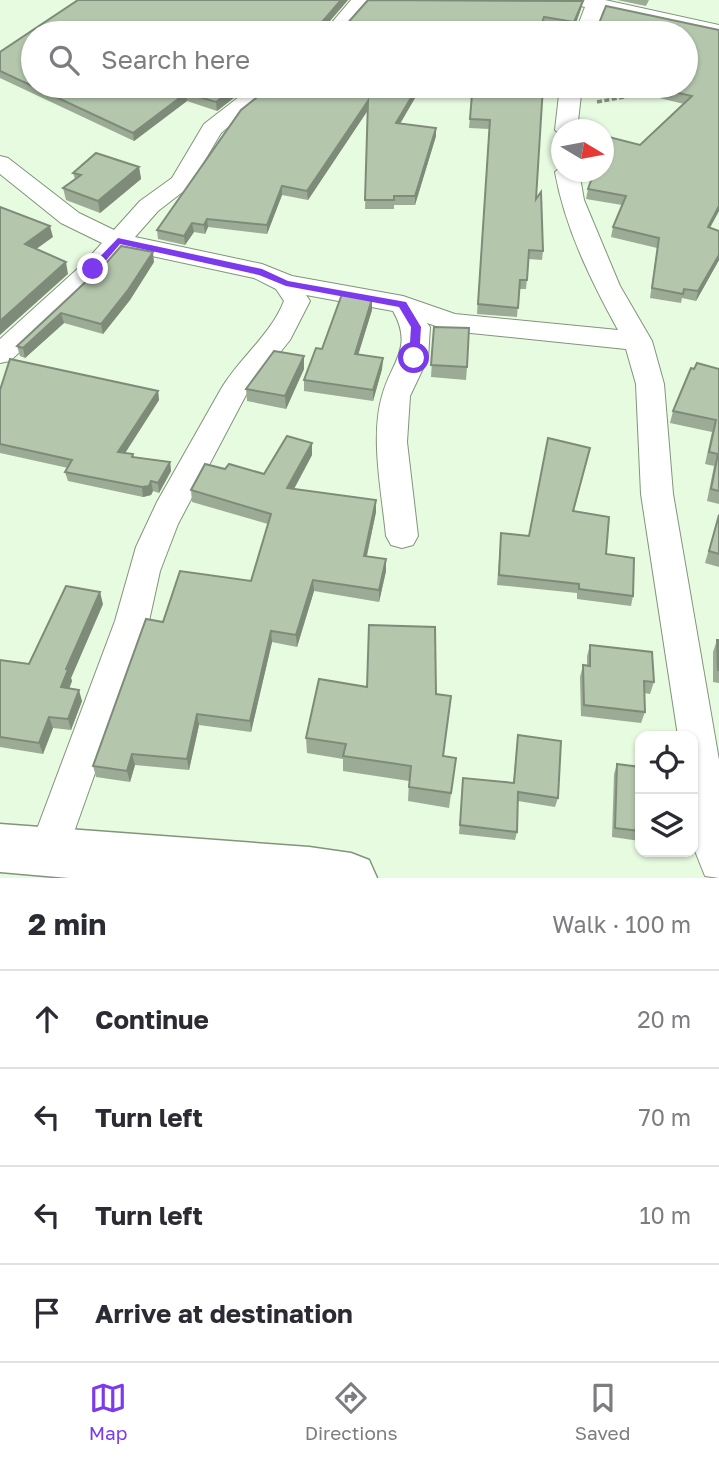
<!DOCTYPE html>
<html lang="en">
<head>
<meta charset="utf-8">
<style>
	:root { --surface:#fff; --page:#f2f2f3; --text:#2b2b33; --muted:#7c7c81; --line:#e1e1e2; --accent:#7c3aed }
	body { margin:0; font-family:"Golos Text",sans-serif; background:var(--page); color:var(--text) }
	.controls { position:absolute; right:21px; bottom:21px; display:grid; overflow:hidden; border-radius:14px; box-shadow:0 2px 5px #0004 }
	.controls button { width:63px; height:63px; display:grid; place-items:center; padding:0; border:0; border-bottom:2px solid var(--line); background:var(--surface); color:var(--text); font:35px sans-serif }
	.compass { position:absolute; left:551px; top:119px; width:63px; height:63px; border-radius:50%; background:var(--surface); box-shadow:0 2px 5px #0004; rotate:100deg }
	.stop { position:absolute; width:21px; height:21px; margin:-16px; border:5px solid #7c3aed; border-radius:50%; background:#fff }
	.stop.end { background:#7c3aed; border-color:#fff; box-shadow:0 2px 7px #0008 }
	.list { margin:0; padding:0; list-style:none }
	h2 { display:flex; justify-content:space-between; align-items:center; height:91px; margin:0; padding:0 28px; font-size:30px }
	h2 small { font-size:23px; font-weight:400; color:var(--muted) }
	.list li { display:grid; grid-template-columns:46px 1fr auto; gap:21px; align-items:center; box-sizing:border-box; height:98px; padding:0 28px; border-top:2px solid var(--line) }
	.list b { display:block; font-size:26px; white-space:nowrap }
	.list em { font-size:23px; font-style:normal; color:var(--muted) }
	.icon { flex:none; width:38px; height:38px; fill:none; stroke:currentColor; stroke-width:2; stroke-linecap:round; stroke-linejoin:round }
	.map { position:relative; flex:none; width:719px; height:878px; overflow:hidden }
	.search { position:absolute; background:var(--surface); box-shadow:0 2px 5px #0004; left:21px; right:21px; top:21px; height:77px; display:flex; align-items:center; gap:18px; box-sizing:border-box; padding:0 24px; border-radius:38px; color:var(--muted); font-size:26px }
	.sheet { height:483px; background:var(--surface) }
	nav { display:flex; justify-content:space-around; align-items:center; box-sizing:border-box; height:98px; border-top:2px solid var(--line); background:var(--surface); font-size:19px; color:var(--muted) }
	nav a { display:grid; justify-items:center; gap:4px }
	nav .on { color:var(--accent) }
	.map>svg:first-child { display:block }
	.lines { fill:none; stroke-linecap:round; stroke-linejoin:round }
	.street-casing { stroke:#82947b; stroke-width:2 }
	.secondary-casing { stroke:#82947b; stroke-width:3 }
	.path { stroke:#899684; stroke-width:3.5; stroke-dasharray:5 2.5; stroke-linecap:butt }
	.street { fill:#fff; fill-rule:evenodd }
	.secondary { fill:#fff; fill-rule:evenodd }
	.wall { fill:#9bab95 }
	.shaded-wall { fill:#7e8b79 }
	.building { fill:#b4c7ad; stroke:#7e8b79; stroke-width:2 }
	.route { fill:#7c3aed }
</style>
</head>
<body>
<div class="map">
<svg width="719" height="878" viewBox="0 0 719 878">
	<rect width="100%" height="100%" fill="#e7fbe0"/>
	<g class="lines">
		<defs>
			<g id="street">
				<path d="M351 0H371L343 33H323Z"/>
				<path d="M569 0H605L719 25V37L603 11 595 33H575L585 7 572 4Z"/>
				<path d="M253 86H277L221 133 189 187 158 211 135 237 262 264 292 276 403 296 455 314 618 330C591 281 565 228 555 172L562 166V172H579L584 200 620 286 652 341 664 384 673 494 719 760V878L705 876 695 851 693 835V736H678L641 494 636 384 626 349 451 331 427 323 430 327 428 358 410 396 407 442 418 536 413 545 402 548 391 545 386 536C382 494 370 437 382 396 391 362 414 348 393 311L306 295 310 301 290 340 246 395 178 524 160 571 149 621 62 866 48 872 34 866 28 853 115 621 136 547 157 502 221 389C240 357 270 336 284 301L276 289 254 278 124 250 102 275 10 361 0 363V339L84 263 102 243 61 223 0 174V156L8 158 79 213 114 230 140 201 172 178 204 124Z"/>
				<path d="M560 86H582L577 130H562V136L555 130Z"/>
			</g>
			<path id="secondary" d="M0 824 309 847 351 853 369 860 377 878H69L0 872Z"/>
		</defs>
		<use href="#street" class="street-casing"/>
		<use href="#secondary" class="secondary-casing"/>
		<path class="path" d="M597 102 635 95 662 86"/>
		<use href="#street" class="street"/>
		<use href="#secondary" class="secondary"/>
	</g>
	<g class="wall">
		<path d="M78 0H348L325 27 345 26 581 9 573 31 543 25 540 33H33V86H249L217 111 187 101 134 141 0 78V52Z"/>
		<path d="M617 0H649L646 6Z"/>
		<path d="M598 26 719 30V211L710 228 719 231V260L696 301 682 298 681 303 650 298 657 248 611 237 613 227 622 205 586 199 588 189 640 145 684 104 651 96 652 87 686 86V33H597Z"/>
		<path d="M271 86H422L400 124 436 128V136L415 205H394V209H365L368 110 308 200 282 195 267 234 208 227 205 234 194 232 185 245 158 239 157 230Z"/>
		<path d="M472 94 487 95 536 199 543 251 542 260 529 259 526 289H519L517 317 477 314 489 129 469 128Z"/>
		<path d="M139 167 141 179 100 213 66 200 63 188 75 179 73 173Z"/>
		<path d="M154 262 130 300 103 334 64 323 25 358 20 356 17 346 94 277Z"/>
		<path d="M372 310 358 355 383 358 382 369 373 401 304 391V380L322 349Z"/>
		<path d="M434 327 467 367 466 380 431 377Z"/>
		<path d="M304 369 286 409 247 401 246 389Z"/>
		<path d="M694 369H719V504L707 501 714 466 705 464 712 432 670 423 673 411Z"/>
		<path d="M0 390 158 391 159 400 125 453 133 454 134 458 170 462 171 471 159 493 153 491 151 495 143 497 68 481 65 472 68 468 0 453Z"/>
		<path d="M312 443V455L294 489 376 500V512L367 556 386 559V571L379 602 314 591 297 647 272 642 251 732 199 725 189 770 135 765 130 782 96 777 93 766 163 622 251 581 268 524 192 502 191 490 225 469 264 474Z"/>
		<path d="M590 448 574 511 606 554 633 596 631 606 577 599V593L497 585 501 533 529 536Z"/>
		<path d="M719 513V567L705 563Z"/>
		<path d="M103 604 71 678 72 681 69 689 82 701 71 730 53 728 43 754 0 747V660L29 664Z"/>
		<path d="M717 640H719V683L713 682V652Z"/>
		<path d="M590 645 654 682 650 694 644 693 645 712 641 723 581 716 580 677 583 665 587 666V656Z"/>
		<path d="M367 687 436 694 443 756 456 758 449 808 408 801 409 781 343 771V759L307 753 306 738Z"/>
		<path d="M518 735 558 798 555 807 518 801 517 832 515 840 459 834 463 778 513 783Z"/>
		<path d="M640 744V841L612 837 614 774 617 764 640 767Z"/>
	</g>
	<g class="shaded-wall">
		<path d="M341 0H348L321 31V23Z"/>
		<path d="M583 1 581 9 573 31 574 22Z"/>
		<path d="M237 86H249L217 111 216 102Z"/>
		<path d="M418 86H422L395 132 396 123Z"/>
		<path d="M186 93 187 101 134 141 133 133Z"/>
		<path d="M368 101V110L308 200 307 191Z"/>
		<path d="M436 128V136L415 205V196Z"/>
		<path d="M139 167 141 179 100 213 98 201Z"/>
		<path d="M282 186V195L267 234V225Z"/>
		<path d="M719 206V211L705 236 708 227Z"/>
		<path d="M207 219 208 227 205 234 204 225Z"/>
		<path d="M192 223 194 232 185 245 184 236Z"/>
		<path d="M50 226 53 237 28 255 25 244Z"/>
		<path d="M153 252 154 262 130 300 103 334 101 324Z"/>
		<path d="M719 255V260L696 301 698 291Z"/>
		<path d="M66 262 68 274 0 335V321Z"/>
		<path d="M372 299V310L355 365V354Z"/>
		<path d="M61 313 64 323 25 358 23 348Z"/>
		<path d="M304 356V369L286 409 285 396Z"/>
		<path d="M383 358 382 369 373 401V390Z"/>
		<path d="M158 391 159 400 120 461 118 452Z"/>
		<path d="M312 443V455L288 500 287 488Z"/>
		<path d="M170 462 171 471 159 493 158 483Z"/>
		<path d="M151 481 153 491 151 495 143 497 142 487Z"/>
		<path d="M376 500V512L364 568V556Z"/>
		<path d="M386 559V571L379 602V590Z"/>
		<path d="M313 580 314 591 297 647 296 635Z"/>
		<path d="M100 592 103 604 71 678 72 681 65 699 61 687 66 669Z"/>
		<path d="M271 631 272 642 251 732 250 721Z"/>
		<path d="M79 690 82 701 71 730 68 719Z"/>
		<path d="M197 714 199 725 189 770 187 759Z"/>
		<path d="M49 717 53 728 43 754 39 743Z"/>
		<path d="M132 754 135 765 130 782 127 771Z"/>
	</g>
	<g class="building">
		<path d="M78 0H341L321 23V27L345 26 368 0 583 1 574 22 544 17 539 33H494L448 26 446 33H33V86H237L216 102 186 93 133 133 0 71V52Z"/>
		<path d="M606 6 719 30V206L708 227 719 231V255L698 291 684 289 683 294 652 288 659 238 613 227 626 196 588 189 594 172H604V142L605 136 640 145 692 96 652 87 686 86V33H609L611 29 598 26Z"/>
		<path d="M271 86H418L396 123 436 128 415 196H394V200H365L368 101 307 191 282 186 267 225 207 219 204 225 192 223 184 236 157 230 241 110Z"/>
		<path d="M490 86H543L536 199 541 192 543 251 529 250 527 280H520L518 308 478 304 490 120 470 119 472 94 487 95Z"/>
		<path d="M96 153 139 167 98 201 63 188 81 175 73 173Z"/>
		<path d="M0 207 50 226 25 244 66 262 0 321Z"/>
		<path d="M121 246 153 252 128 290 101 324 61 313 23 348 17 346 92 276 94 277Z"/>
		<path d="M342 294 372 299 355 354 383 358 373 390 304 380 316 348 322 349Z"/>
		<path d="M434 327 469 328 467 367 431 365Z"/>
		<path d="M274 351 304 356 285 396 246 389Z"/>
		<path d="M10 359 158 391 118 452 133 454 132 457 170 462 158 483 151 481 149 486 142 487 65 472 72 460 0 444V390Z"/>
		<path d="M697 363 719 369V491L711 489 718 454 709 452 716 420 673 411 691 368 694 369Z"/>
		<path d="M287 436 312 443 287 488 376 500 364 556 386 559 379 590 313 580 296 635 271 631 250 721 197 714 187 759 132 754 127 771 93 766 146 619 163 622 180 571 251 581 271 514 191 490 205 464 225 469 229 464 264 474Z"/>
		<path d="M548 438 590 448 573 511 609 517 606 554 634 558 633 596 579 589V584L499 575 501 533 529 536Z"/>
		<path d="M719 515V554L709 551Z"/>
		<path d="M66 586 100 592 66 669 68 670 61 687 79 690 68 719 49 717 39 743 0 737V660L29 664Z"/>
		<path d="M369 625 435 627 436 694 451 696 443 756 456 758 451 793 409 787 411 766 343 756 346 744 306 738 319 679 367 687Z"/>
		<path d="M717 640H719V670H718Z"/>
		<path d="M590 645 652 652 654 682 644 681 645 712 584 705 583 665 590 666Z"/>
		<path d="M643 734 661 736H643Z"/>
		<path d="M518 735 561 741 558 798 518 792 517 832 460 825 463 778 514 783Z"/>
		<path d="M617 764 640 767V831L615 828Z"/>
	</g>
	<path class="route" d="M118 238 262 269 288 281 406 302 421 327 419 358 414 361 409 358 411 327 399 307 286 286 259 275 120 244 97 271H90V267Z"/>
</svg>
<div class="controls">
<button><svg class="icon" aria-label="locate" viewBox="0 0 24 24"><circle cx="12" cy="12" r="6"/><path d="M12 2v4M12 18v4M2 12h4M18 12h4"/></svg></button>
<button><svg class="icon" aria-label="layers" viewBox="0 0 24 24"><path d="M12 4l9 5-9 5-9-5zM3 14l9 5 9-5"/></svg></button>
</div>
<svg class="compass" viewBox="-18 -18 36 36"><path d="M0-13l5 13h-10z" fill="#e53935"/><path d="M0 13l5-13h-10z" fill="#7c7c81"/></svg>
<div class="stop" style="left:414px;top:358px"></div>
<div class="stop end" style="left:93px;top:269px"></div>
<div class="search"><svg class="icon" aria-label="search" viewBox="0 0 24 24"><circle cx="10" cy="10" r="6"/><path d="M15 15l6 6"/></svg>Search here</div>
</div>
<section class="sheet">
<h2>2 min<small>Walk · 100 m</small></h2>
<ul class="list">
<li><svg class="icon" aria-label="ahead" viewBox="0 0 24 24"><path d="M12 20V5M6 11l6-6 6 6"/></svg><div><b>Continue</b></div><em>20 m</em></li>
<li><svg class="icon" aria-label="left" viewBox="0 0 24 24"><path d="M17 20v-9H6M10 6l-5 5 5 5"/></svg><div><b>Turn left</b></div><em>70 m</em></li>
<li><svg class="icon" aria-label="left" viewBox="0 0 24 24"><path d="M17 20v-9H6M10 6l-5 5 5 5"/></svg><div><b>Turn left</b></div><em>10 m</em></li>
<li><svg class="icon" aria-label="arrive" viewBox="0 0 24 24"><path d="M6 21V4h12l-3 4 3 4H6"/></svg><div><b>Arrive at destination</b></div></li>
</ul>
</section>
<nav>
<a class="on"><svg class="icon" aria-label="map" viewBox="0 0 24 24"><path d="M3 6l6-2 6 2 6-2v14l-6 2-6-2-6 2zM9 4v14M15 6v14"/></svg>Map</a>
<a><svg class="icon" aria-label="directions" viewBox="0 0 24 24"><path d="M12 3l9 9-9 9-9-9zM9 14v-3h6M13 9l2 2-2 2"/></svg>Directions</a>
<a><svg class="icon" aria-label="saved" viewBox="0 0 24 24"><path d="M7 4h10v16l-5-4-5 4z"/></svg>Saved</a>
</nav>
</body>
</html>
